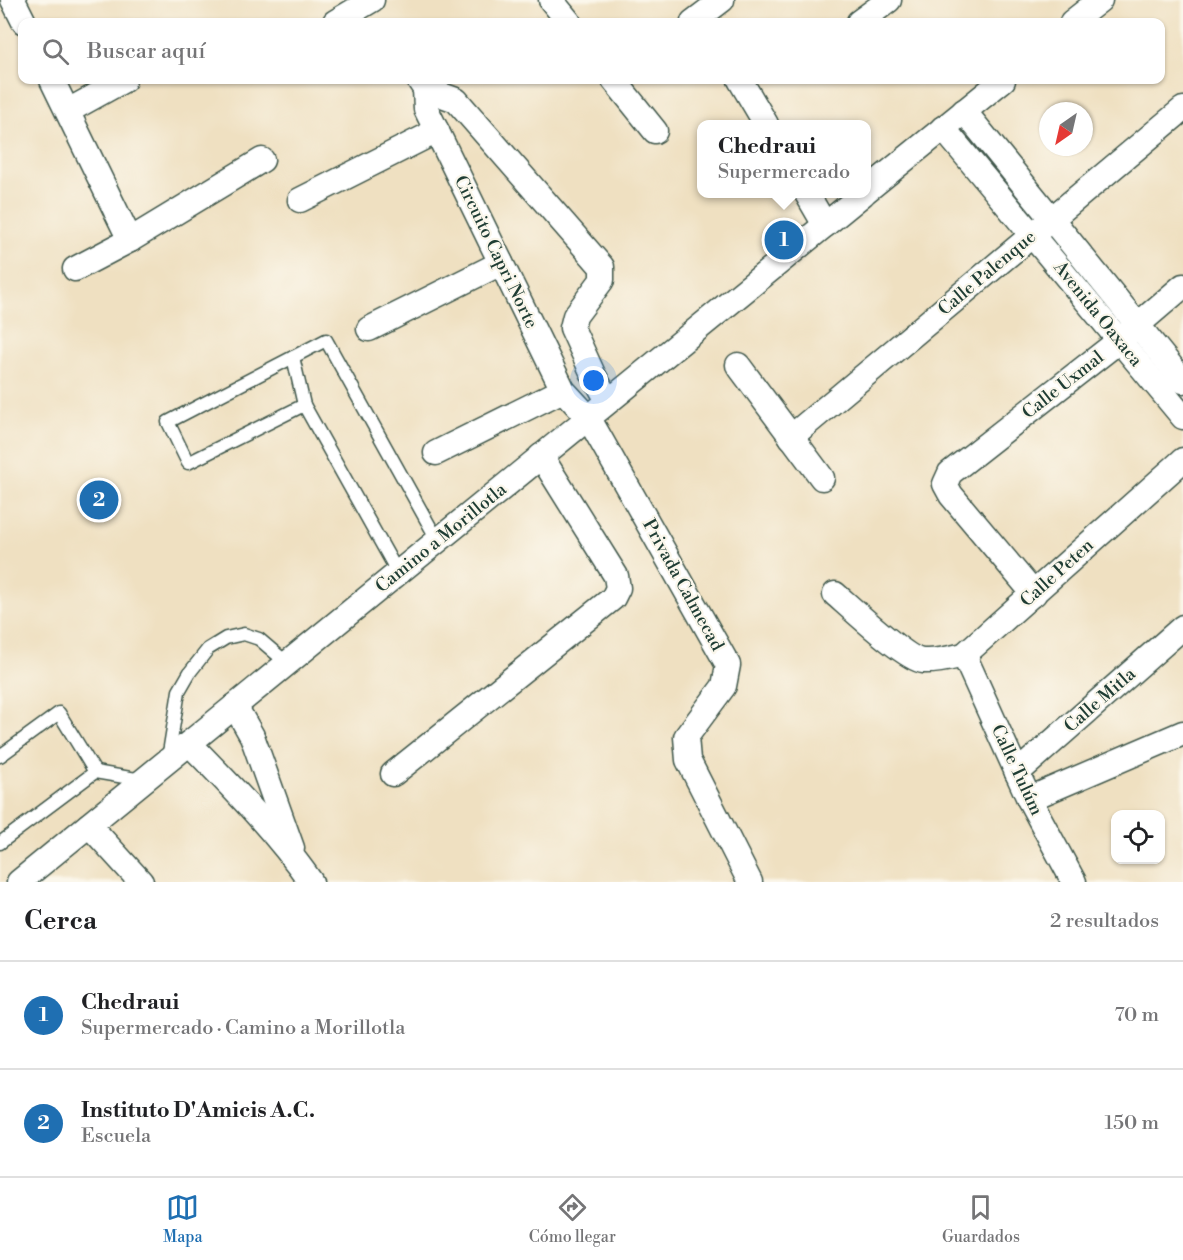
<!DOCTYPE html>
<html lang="es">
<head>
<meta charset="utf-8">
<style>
	:root { --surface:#fff; --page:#f2f2f2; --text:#202124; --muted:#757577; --line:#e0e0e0; --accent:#1f6fb2 }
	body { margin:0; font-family:"Libre Bodoni",serif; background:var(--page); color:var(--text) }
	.controls { position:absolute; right:18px; bottom:18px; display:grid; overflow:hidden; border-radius:12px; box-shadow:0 2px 4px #0004 }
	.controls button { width:54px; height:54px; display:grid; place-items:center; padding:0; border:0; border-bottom:2px solid var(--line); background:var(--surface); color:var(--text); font:30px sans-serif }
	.compass { position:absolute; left:1039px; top:102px; width:54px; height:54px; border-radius:50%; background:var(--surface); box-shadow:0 2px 4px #0004; rotate:214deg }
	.you { position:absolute; left:594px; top:381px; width:21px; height:21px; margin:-15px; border:4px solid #fff; border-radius:50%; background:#1a73e8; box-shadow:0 0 0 9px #1a73e833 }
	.badge { display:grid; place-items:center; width:39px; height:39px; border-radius:50%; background:var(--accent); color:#fff; font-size:20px; font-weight:700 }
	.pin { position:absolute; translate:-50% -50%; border:3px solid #fff; box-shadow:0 2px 6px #0006 }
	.popup { position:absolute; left:697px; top:120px; width:174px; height:78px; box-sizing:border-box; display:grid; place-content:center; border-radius:12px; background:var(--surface); filter:drop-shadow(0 2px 4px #0005); font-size:20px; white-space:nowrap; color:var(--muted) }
	.popup b { font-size:22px; color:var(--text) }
	.popup::after { content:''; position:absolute; left:50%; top:100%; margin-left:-12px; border:12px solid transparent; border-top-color:var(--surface) }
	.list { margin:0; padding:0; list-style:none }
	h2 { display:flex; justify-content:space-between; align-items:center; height:78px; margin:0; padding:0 24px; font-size:26px }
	h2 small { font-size:20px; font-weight:400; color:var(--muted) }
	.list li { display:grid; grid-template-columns:39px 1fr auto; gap:18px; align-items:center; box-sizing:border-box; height:108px; padding:0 24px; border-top:2px solid var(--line) }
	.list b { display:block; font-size:22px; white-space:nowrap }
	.list p { margin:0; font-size:20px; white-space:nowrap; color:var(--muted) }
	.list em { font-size:20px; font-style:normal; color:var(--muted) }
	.icon { flex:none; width:33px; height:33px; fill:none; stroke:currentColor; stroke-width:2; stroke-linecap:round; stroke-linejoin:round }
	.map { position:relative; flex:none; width:1183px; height:882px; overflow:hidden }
	.search { position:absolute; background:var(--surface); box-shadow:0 2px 4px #0004; left:18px; right:18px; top:18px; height:66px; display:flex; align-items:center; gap:15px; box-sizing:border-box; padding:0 21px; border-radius:12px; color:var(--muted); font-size:22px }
	.sheet { height:294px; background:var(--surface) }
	nav { display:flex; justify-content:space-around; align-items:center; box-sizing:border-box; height:84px; border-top:2px solid var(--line); background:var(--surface); font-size:16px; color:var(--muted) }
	nav a { display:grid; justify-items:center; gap:3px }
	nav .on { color:var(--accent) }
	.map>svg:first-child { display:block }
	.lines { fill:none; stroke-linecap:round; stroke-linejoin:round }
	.lane-casing { stroke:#3e5549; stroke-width:15 }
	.street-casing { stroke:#3e5549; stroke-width:27 }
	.lane { stroke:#fff; stroke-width:12 }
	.street { stroke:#fff; stroke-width:24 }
	.labels { text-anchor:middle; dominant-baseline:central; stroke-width:4.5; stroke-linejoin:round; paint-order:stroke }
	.street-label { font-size:18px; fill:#1f3d34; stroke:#fbf7ec }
</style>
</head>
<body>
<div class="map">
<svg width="1183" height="882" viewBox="0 0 1183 882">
	<rect width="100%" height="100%" fill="#fbf7ec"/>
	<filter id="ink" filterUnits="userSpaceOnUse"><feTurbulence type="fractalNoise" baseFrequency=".0167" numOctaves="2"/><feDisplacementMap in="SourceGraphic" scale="12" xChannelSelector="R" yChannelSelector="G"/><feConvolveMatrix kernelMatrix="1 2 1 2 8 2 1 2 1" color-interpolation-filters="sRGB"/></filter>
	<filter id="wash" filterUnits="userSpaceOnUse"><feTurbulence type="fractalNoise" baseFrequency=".008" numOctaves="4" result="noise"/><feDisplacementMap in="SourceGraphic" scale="24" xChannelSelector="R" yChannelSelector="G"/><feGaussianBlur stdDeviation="1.35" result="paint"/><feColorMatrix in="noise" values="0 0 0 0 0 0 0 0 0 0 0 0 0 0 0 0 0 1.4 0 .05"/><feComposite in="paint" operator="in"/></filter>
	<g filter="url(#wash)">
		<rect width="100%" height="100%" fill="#efe0c1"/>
	</g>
	<g filter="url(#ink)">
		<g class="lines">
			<defs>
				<g id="lane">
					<path d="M293 357 304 405"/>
					<path d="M398 573 304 405 188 463 168 422 326 340 438 541"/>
					<path d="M0 756 59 713 95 772"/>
					<path d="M168 759 179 691 190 672 208 649 226 638 244 634 259 639 287 663"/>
					<path d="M0 843 95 772 142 780"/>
				</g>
				<g id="street">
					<path d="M13 0 24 22"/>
					<path d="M551 0 569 22"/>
					<path d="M335 22 372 0"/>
					<path d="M693 22 722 0"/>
					<path d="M859 22 889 0"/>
					<path d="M1072 22 1100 0"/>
					<path d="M52 80 130 240"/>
					<path d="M419 80 425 89 426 109 563 390 588 417 728 665 724 686 686 737 688 760 750 882"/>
					<path d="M614 80 655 131"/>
					<path d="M740 80 766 124"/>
					<path d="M425 89 456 100 602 267V280L575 316 572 328 593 374 608 401"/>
					<path d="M68 111 124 80"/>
					<path d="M964 111 1183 381"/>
					<path d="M943 128 1183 417"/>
					<path d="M866 191 1003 80"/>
					<path d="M807 194 825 225"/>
					<path d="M300 200 437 131"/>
					<path d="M75 269 130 240 262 160"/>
					<path d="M369 329 501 263"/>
					<path d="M738 365 822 478"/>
					<path d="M791 437 1183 109"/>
					<path d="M436 453 563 390"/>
					<path d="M835 594C850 607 907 660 923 661 937 662 951 658 964 655L1183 460"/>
					<path d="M1034 594 951 495 945 484 950 473 1120 340 1183 286"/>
					<path d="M964 655 1029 799 1074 882"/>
					<path d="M235 706 252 736 292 848"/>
					<path d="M189 743C231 786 277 833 311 882"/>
					<path d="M1017 773 1183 627"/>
					<path d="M393 774 613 598 618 588 616 576 541 456"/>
					<path d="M1029 799 1183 733"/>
					<path d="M89 825 141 882"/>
					<path d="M19 882 863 194"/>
				</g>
			</defs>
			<use href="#lane" class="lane-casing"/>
			<use href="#street" class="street-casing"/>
			<use href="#lane" class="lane"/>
			<use href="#street" class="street"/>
		</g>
	</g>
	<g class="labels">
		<g class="street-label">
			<text transform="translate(496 252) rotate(64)">Circuito Capri Norte</text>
			<text transform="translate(987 273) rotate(-40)">Calle Palenque</text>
			<text transform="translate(1098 314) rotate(51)">Avenida Oaxaca</text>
			<text transform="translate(1063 385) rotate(-38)">Calle Uxmal</text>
			<text transform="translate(441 538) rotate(-39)">Camino a Morillotla</text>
			<text transform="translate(1057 573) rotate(-42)">Calle Peten</text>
			<text transform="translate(683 585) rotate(61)">Privada Calmecad</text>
			<text transform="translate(1100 700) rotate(-41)">Calle Mitla</text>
			<text transform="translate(1017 770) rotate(65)">Calle Tulúm</text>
		</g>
	</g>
</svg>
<div class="controls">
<button><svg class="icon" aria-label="locate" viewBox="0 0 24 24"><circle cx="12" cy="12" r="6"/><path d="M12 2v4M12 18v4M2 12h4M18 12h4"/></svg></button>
</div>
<svg class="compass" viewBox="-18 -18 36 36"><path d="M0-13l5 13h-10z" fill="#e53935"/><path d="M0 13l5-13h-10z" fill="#757577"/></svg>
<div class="you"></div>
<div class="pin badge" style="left:784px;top:240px">1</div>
<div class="popup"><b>Chedraui</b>Supermercado</div>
<div class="pin badge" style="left:99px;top:500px">2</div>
<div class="search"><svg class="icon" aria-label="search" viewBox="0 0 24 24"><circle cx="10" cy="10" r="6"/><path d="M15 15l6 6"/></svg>Buscar aquí</div>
</div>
<section class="sheet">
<h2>Cerca<small>2 resultados</small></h2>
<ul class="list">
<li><span class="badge">1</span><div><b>Chedraui</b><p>Supermercado · Camino a Morillotla</p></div><em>70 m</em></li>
<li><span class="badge">2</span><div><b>Instituto D'Amicis A.C.</b><p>Escuela</p></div><em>150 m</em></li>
</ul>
</section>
<nav>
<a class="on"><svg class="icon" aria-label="map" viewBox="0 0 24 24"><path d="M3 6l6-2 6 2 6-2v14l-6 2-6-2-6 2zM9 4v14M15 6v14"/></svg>Mapa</a>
<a><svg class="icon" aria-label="directions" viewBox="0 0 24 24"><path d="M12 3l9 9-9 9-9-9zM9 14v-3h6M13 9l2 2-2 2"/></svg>Cómo llegar</a>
<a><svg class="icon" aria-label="saved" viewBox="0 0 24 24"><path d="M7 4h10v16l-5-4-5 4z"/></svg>Guardados</a>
</nav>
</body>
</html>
